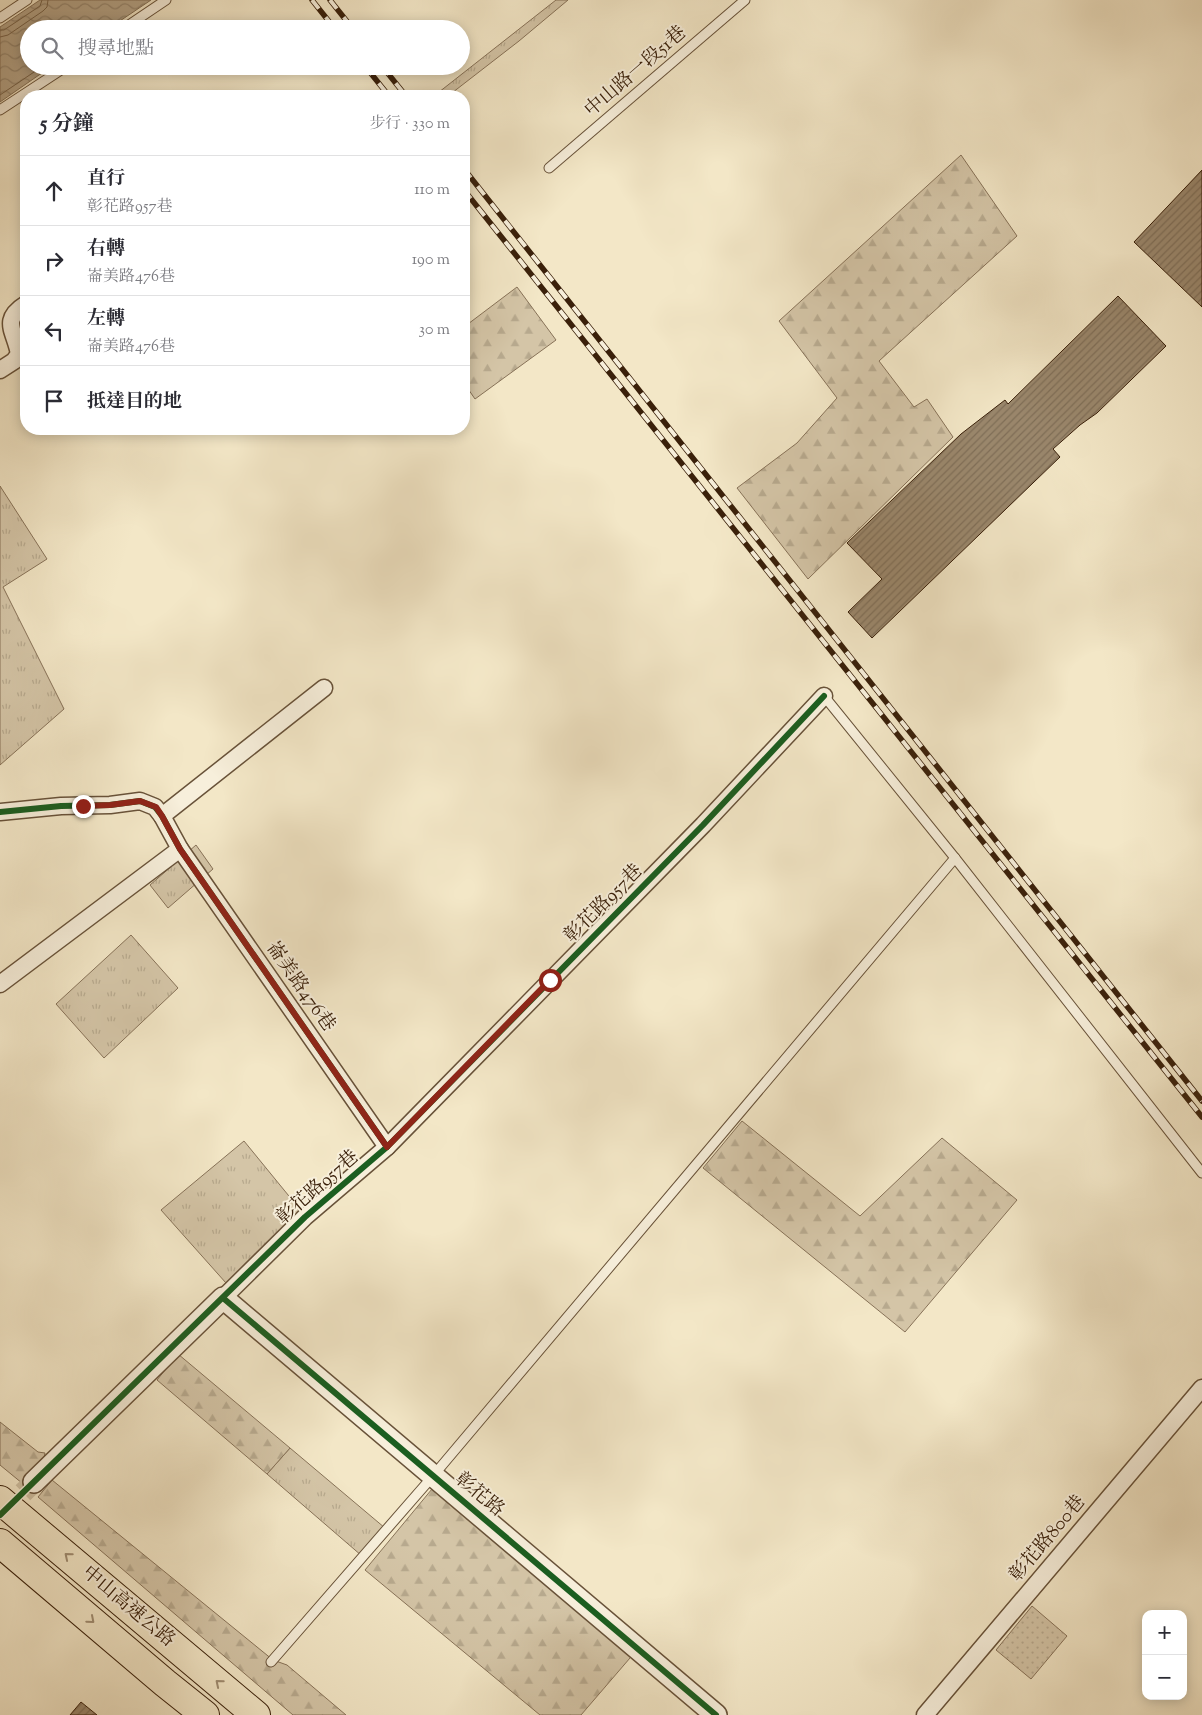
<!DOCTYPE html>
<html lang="zh-TW">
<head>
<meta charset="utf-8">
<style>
	:root { --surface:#fff; --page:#f2f2f3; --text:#2b2b33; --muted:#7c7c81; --line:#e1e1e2 }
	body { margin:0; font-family:"Sorts Mill Goudy","Noto Serif TC",serif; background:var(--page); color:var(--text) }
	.controls { position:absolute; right:15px; bottom:15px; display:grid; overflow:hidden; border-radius:10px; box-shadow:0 2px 12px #0003 }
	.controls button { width:45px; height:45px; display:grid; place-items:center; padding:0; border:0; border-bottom:1px solid var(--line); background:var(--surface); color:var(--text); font:25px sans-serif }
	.stop { position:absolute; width:15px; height:15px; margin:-11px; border:4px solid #8f2418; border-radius:50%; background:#fff }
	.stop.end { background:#8f2418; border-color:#fff; box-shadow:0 1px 5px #0008 }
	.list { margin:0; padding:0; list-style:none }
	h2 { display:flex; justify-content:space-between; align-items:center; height:65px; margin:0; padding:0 20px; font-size:21px }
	h2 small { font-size:16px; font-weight:400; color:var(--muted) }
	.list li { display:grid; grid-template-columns:32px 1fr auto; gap:15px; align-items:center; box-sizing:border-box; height:70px; padding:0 20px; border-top:1px solid var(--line) }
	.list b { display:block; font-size:19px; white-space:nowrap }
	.list p { margin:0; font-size:16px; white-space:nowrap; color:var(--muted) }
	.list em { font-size:16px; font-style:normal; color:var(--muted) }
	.icon { flex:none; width:28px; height:28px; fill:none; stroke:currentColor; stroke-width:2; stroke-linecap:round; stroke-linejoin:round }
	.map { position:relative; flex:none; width:1202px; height:1715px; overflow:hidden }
	.search { position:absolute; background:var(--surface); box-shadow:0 2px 12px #0003; left:20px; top:20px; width:450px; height:55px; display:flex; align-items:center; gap:12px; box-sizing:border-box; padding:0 18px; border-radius:28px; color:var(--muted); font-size:19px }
	.panel { position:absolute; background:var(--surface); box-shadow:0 2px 12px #0003; left:20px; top:90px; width:450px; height:345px; border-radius:20px }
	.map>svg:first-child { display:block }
	.grass { fill:url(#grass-tufts); stroke:#877258 }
	.forest { fill:url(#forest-firs); stroke:#877258 }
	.garden { fill:url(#garden-dots); stroke:#877258 }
	.water { fill:url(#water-waves); stroke:#836f55 }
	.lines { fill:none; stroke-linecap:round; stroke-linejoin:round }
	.shore { stroke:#776248; stroke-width:1 }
	.building { fill:url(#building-hatch); stroke:#3a200a }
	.tertiary-tunnel { stroke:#cebfa1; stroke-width:21; stroke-dasharray:21 11; stroke-linecap:butt }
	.service-casing { stroke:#685239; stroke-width:11 }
	.minor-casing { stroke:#685239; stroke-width:19 }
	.tertiary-casing { stroke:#685239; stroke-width:24 }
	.motorway-casing { stroke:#3a200a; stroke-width:30 }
	.service { stroke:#f7efdb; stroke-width:9 }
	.minor { stroke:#f7efdb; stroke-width:16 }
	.tertiary { stroke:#f7efdb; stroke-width:21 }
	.motorway { stroke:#f3e7c7; stroke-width:28 }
	.rail-casing { stroke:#3a200a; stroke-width:5.5 }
	.rail { stroke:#f7efdb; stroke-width:4; stroke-dasharray:11; stroke-linecap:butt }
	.cycleway-casing { stroke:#f7efdb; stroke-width:9 }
	.cycleway { stroke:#1b5e20; stroke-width:6 }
	.oneway { stroke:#a08d72 }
	.route { stroke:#8f2418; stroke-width:6 }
	.labels { text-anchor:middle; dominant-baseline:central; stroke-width:4; stroke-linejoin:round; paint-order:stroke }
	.street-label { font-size:19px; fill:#3a200a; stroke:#f7efdb }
</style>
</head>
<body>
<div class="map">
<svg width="1202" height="1715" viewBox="0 0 1202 1715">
	<defs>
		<pattern id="grass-tufts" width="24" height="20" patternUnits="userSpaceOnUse" patternTransform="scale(1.25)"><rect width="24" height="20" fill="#d4c5a7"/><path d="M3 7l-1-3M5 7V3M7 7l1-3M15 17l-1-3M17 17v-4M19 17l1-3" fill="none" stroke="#b7a98e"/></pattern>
		<pattern id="forest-firs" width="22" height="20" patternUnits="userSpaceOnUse" patternTransform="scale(1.25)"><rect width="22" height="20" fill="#d4c5a7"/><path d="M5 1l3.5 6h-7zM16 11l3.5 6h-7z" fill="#b7a98e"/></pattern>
		<pattern id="garden-dots" width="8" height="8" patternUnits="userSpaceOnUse" patternTransform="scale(1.25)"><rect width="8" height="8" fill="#d4c5a7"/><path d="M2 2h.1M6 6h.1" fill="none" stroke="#b7a98e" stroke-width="1.8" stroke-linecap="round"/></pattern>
		<pattern id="water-waves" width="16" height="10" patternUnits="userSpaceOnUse" patternTransform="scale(1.25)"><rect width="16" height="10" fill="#b4a387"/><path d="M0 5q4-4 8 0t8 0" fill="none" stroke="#93846d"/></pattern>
		<pattern id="building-hatch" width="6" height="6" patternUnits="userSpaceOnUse" patternTransform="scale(1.25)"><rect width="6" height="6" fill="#9a876c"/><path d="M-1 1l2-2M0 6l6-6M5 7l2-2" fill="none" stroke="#7f6e57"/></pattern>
	</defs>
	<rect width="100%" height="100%" fill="#f3e7c7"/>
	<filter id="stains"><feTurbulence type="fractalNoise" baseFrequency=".004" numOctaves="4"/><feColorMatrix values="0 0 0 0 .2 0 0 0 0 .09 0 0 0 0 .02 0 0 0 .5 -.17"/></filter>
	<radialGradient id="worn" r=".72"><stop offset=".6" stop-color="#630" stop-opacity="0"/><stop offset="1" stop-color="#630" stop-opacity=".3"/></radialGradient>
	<g class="grass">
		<path d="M556 0H568L519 41 448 96H434Z"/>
		<path d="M0 486 47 559 3 587 64 709 0 765Z"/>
		<path d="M196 845 213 869 168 908 150 885Z"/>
		<path d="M131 935 178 988 104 1058 56 1004Z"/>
		<path d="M244 1141 302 1212 226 1283 161 1210Z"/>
		<path d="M290 1448 385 1528 362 1556 267 1474Z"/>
	</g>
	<g class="forest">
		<path d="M961 155 1017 236 879 361 914 407 927 399 953 437 808 579 737 488 797 443 837 398 779 321Z"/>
		<path d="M517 287 556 340 475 399 464 383V327Z"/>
		<path d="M742 1121 860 1216 942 1138 1017 1200 905 1332 703 1168Z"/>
		<path d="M178 1354 290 1448 267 1474 157 1380Z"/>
		<path d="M0 1422 38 1452 45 1453 42 1467 28 1488 0 1465Z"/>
		<path d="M52 1480 273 1660 287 1665 346 1715H293L38 1497Z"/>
		<path d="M441 1487 636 1651 581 1715H540L365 1570 432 1489Z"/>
	</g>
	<path class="garden" d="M1032 1606 1067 1636 1031 1679 996 1650Z"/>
	<path class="water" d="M40 0H151L108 29H29V66H52L0 102V27Z"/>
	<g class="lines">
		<g class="shore">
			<path d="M0 30H4L40 6 42 0"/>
			<path d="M0 37 8 35 43 11 47 7 48 0"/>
			<path d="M0 95 43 66"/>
		</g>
	</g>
	<g class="building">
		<path d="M1202 170V307L1134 242Z"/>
		<path d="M1118 296 1166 346 1097 413 1080 425 1053 449 1060 457 872 638 848 612 882 579 847 543 961 434 1005 400 1008 404Z"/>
		<path d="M81 1702 97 1715H70Z"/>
	</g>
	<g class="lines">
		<path class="tertiary-tunnel" d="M0 1515 34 1482"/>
		<defs>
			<g id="service">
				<path d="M0 18 27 0"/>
				<path d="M123 29 166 0"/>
				<path d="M0 110 67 66"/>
				<path d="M549 168 745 0"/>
				<path d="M824 696 955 858 1202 1173"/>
				<path d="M271 1662 433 1476 955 858"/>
			</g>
			<g id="minor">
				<path d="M0 370 14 361 19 354C15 331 0 320 26 304"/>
				<path d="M0 812 61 806 110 805 140 801 155 807 162 816 180 849 387 1147"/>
				<path d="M162 816 324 688"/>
				<path d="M0 984 180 849"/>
				<path d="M223 1298 305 1217 387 1147 703 825 824 696"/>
				<path d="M925 1715 1202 1388"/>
			</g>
			<path id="tertiary" d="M34 1482 223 1298 716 1715"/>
			<g id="motorway">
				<path d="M0 1500 256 1715"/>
				<path d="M0 1543 165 1683 205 1715"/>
			</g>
		</defs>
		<use href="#service" class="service-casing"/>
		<use href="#minor" class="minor-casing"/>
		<use href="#tertiary" class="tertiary-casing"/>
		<use href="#motorway" class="motorway-casing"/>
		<use href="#service" class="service"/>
		<use href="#minor" class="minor"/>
		<use href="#tertiary" class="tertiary"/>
		<use href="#motorway" class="motorway"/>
		<defs>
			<g id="rail">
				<path d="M312 0 335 29"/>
				<path d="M330 0 353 29"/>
				<path d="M365 66 389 96"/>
				<path d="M382 66 406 96"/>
				<path d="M464 169 1202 1101"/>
				<path d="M464 190 1202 1117"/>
			</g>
		</defs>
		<use href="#rail" class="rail-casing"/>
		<use href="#rail" class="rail"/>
		<defs>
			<g id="cycleway">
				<path d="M0 812 61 806 110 805 140 801 155 807 162 816 180 849 387 1147"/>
				<path d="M223 1298 716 1715"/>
				<path d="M0 1515 305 1217 387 1147 703 825 824 696"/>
			</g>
		</defs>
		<use href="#cycleway" class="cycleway-casing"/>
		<use href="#cycleway" class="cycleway"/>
	</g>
	<defs><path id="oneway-chevron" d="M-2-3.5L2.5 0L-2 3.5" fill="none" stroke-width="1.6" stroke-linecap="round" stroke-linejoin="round" transform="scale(1.25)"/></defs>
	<g class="oneway">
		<use href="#oneway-chevron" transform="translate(68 1556) rotate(-140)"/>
		<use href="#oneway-chevron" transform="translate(91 1620) rotate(41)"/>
		<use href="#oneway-chevron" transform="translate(219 1683) rotate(-140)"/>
	</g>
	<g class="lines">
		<path class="route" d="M83 806 110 805 140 801 156 807 162 816 180 849 387 1147 550 980"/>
	</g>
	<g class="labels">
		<g class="street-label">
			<text transform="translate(636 72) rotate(-41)">中山路一段51巷</text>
			<text transform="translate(604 904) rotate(-45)">彰花路957巷</text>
			<text transform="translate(300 987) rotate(55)">崙美路476巷</text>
			<text transform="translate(318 1188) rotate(-41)">彰花路957巷</text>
			<text transform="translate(479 1495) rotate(40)">彰花路</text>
			<text transform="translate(1048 1539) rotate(-50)">彰花路800巷</text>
			<text transform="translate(128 1607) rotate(40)">中山高速公路</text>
		</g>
	</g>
	<rect width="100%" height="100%" filter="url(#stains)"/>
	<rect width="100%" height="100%" fill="url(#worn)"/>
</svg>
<div class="controls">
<button>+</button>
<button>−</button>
</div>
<div class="stop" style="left:550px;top:980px"></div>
<div class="stop end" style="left:83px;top:806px"></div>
<div class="search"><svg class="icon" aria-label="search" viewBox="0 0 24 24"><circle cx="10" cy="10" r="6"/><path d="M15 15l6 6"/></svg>搜尋地點</div>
<section class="panel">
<h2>5 分鐘<small>步行 · 330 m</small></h2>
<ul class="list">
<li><svg class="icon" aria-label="ahead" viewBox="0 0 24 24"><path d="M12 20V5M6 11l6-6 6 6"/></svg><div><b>直行</b><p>彰花路957巷</p></div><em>110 m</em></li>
<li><svg class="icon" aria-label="right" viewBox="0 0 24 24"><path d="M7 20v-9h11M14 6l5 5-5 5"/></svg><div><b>右轉</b><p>崙美路476巷</p></div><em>190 m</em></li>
<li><svg class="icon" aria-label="left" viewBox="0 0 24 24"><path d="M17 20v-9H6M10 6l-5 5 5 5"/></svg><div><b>左轉</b><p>崙美路476巷</p></div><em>30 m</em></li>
<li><svg class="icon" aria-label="arrive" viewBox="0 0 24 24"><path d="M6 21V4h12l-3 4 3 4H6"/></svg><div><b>抵達目的地</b></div></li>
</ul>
</section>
</div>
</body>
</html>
